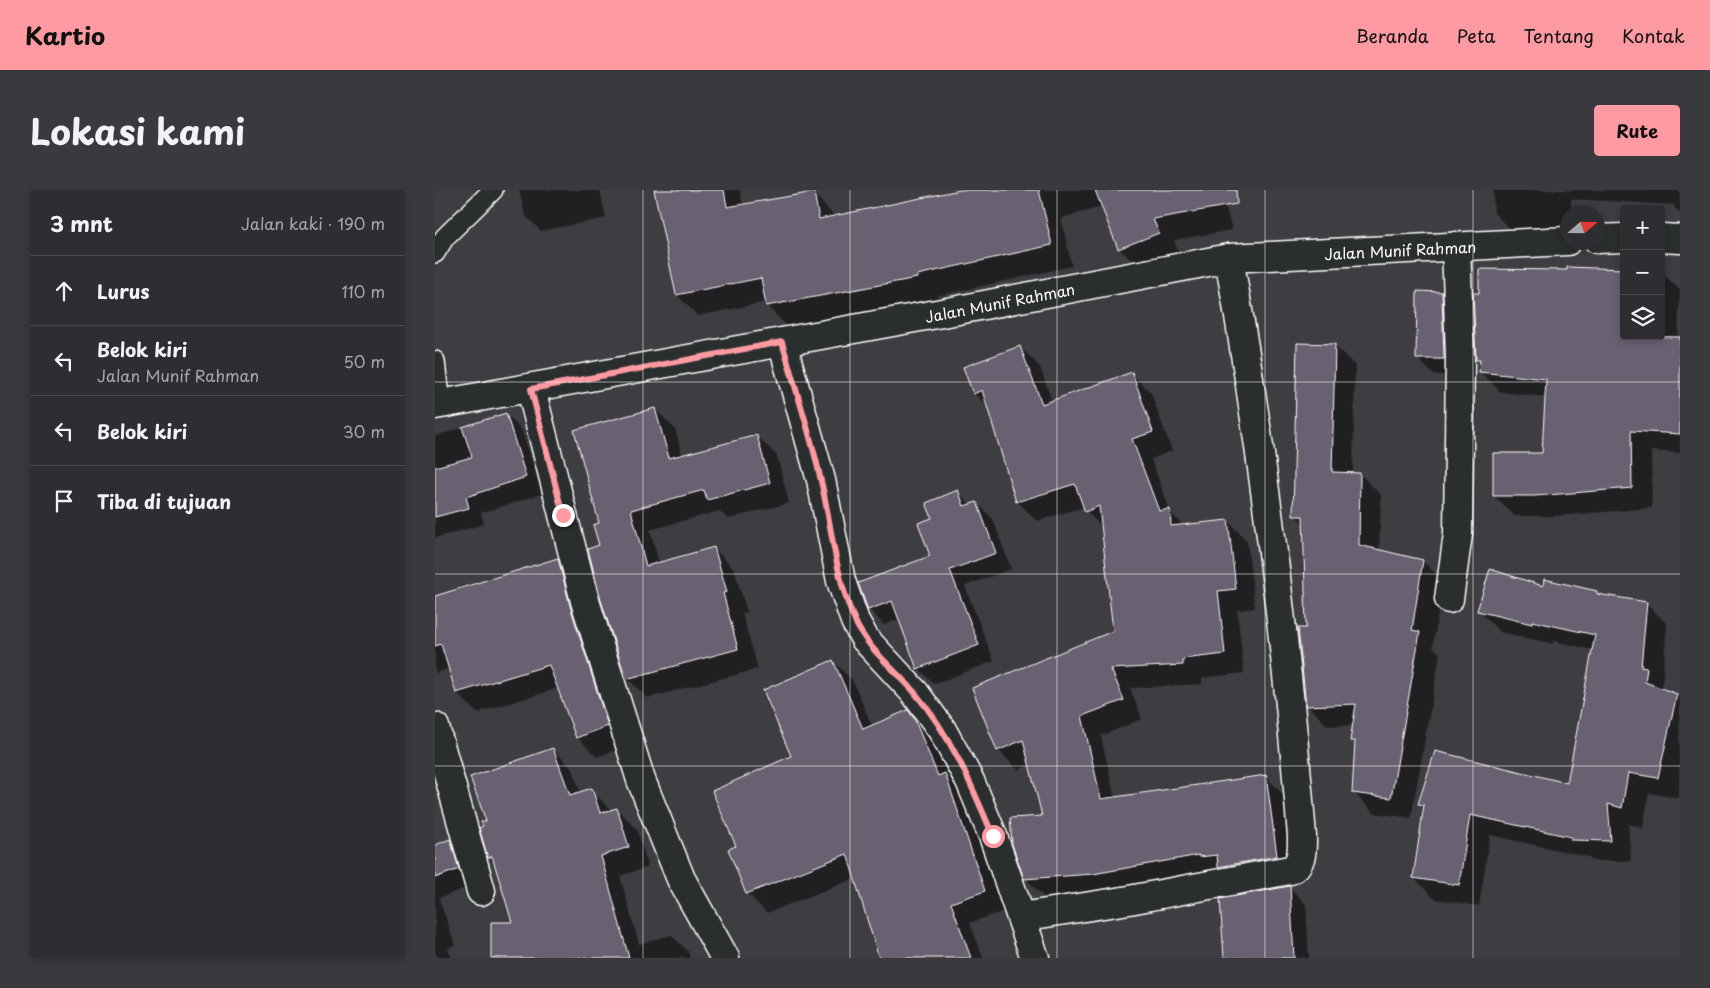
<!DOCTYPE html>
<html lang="id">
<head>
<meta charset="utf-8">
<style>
	:root { --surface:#2e2e32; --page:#3a3a3e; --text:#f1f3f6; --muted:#a7a8ac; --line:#494a4d; --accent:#ff9aa2 }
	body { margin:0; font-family:"Playpen Sans",sans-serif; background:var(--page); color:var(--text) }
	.controls { position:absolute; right:15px; top:15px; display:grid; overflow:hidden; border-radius:5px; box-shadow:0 2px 8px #0003 }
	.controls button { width:45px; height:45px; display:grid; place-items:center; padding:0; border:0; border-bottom:1px solid var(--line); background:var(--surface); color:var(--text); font:25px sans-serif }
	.compass { position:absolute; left:1125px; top:15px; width:45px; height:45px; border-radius:50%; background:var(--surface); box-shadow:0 2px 8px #0003; rotate:70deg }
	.stop { position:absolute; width:15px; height:15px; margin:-11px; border:4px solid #ff9aa2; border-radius:50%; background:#fff }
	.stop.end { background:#ff9aa2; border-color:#fff; box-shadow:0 1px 5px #0008 }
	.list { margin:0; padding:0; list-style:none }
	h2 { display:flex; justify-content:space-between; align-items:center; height:65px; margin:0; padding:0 20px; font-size:21px }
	h2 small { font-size:16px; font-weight:400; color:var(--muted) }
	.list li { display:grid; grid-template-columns:32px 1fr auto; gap:15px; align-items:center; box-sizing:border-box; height:70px; padding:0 20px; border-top:1px solid var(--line) }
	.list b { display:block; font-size:19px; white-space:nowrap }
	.list p { margin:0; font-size:16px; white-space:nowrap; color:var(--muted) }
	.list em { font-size:16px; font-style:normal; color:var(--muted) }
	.icon { flex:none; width:28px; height:28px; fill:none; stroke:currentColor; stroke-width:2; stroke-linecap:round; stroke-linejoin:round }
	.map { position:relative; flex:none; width:1245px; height:768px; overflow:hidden; border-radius:5px }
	header { display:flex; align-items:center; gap:30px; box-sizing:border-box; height:70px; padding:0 25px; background:var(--accent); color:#111 }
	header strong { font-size:24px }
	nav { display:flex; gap:28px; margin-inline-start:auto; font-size:18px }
	.intro { display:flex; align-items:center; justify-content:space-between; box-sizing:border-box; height:120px; padding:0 30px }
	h1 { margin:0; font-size:35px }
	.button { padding:12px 22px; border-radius:5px; background:var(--accent); color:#111; font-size:18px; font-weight:700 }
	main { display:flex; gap:30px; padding:0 30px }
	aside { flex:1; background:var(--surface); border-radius:5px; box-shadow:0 2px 8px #0003 }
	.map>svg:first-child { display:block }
	.shadow { fill:#0007 }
	.building { fill:#696171; stroke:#fff }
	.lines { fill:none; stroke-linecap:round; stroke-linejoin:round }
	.service-casing { stroke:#fff; stroke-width:22 }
	.minor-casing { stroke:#fff; stroke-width:31 }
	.tertiary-casing { stroke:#fff; stroke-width:31 }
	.service { stroke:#2a2d2e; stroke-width:19 }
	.minor { stroke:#2a2d2e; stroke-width:28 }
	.tertiary { stroke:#2a2d2e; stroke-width:28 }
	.route { stroke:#ff9aa2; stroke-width:6 }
	.grid { fill:none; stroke:#fff; stroke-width:1; stroke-opacity:0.55 }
	.labels { text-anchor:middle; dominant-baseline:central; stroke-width:4; stroke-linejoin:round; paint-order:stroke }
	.street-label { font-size:15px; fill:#fff; stroke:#2a2d2e }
</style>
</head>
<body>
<header>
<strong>Kartio</strong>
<nav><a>Beranda</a><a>Peta</a><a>Tentang</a><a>Kontak</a></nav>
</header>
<div class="intro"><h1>Lokasi kami</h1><a class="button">Rute</a></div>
<main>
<aside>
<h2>3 mnt<small>Jalan kaki · 190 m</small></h2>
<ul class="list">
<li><svg class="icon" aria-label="ahead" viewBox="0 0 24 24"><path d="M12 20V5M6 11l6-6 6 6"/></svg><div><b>Lurus</b></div><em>110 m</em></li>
<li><svg class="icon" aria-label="left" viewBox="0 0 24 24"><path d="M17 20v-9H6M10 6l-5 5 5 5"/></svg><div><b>Belok kiri</b><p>Jalan Munif Rahman</p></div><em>50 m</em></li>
<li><svg class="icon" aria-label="left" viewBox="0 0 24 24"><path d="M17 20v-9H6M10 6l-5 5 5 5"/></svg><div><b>Belok kiri</b></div><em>30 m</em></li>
<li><svg class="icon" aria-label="arrive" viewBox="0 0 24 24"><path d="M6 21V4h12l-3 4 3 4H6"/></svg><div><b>Tiba di tujuan</b></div></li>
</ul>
</aside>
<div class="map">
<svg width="1245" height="768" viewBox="0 0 1245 768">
	<rect width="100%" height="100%" fill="#3d3d42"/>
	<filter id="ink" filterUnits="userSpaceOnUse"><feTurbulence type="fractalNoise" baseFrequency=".02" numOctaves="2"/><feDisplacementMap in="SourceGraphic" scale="10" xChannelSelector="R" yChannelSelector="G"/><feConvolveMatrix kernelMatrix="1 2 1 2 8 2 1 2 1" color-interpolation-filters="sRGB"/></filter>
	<g filter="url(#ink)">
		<g class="shadow">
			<path d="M84 0H165L171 28 106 41 90 25Z"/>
			<path d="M221 0H305L308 16 379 4 400 27 531 0H786L797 40 739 50 744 64 705 79 684 58 667 17 626 28 637 76 502 106 503 109 353 137 332 116 331 112 263 126 242 105Z"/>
			<path d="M1058 0H1245V23L1239 17 1240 15 1136 9V22H1132V43H1079L1059 23Z"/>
			<path d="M1226 82 1245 100 1243 148H1245V263L1216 261 1217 318 1121 326H1080L1059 306 1108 265 1111 207 1066 202 1046 182V173L1042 169 1189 146H1226Z"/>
			<path d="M1006 103 1023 119 1025 185H999L982 168Z"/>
			<path d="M899 155 920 176 918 284H925L946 305 944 361 988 371 1008 391 998 457 1005 464 976 628 939 623 918 602 921 555 917 550 919 535 893 536 872 515V439L869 335 860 325Z"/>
			<path d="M585 157 605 177 617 211 696 183 716 203 737 261 716 269 736 323 749 336 793 331 812 351 820 418 802 420 809 483 767 488V494L695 498 707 529 666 546 680 608 830 586 850 606 861 686 610 708 590 688 608 627 596 574 583 580 563 560 679 442 668 338 651 321 649 317 602 331 582 311 554 218 539 203Z"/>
			<path d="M220 219 240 239 247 265 322 246 342 266 354 313 293 329 284 321 215 340 224 373 279 358 299 379 312 422 307 423 323 479 212 508 192 488 165 356 166 334Z"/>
			<path d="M71 224 87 241 107 304 46 323 49 334 0 348V246Z"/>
			<path d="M522 302 536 315 542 313 558 329 576 379 530 396 559 471 499 494 483 478 465 429 449 435 434 419 497 367 499 329Z"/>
			<path d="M123 369 143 390 192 556 162 567 142 547 124 498 42 523 22 503 15 478 0 483V407Z"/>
			<path d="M1110 397 1162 403 1165 405 1211 413 1232 434 1227 495 1233 502 1245 507 1244 608 1214 603 1208 638 1193 634 1196 671H1158L1154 667 1055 645 1044 716 1000 709 979 688 990 618 985 613 1133 594 1158 460 1118 451V454L1065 442 1044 421Z"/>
			<path d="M398 471 418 491 437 536 473 521 492 541 498 549 516 591 529 605 569 721 535 733 548 768H445L421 688 332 723 312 703 302 657 358 567Z"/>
			<path d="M118 559 137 579 146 603 156 600 177 621 182 619 202 639 213 677 185 686 204 754 236 745 253 761 255 768H57L79 733 61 674 54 667 52 632Z"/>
			<path d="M15 650 31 667 39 695 4 708 20 755 13 758 16 768H0V656Z"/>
			<path d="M854 697 871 714 874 768H791Z"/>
		</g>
		<g class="building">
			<path d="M219 0H289L292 17 379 2 384 29 525 0H604L617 55 482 85V88L331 116 326 88 241 105Z"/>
			<path d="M660 0H801L802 14 718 29 724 43 683 59Z"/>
			<path d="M1132 77 1189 79V146L1245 147V244L1196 241 1197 298 1100 306H1058V263H1107L1111 189 1044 182 1045 170H1041L1038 103H1044V79L1132 80Z"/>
			<path d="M982 101 1007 102 1009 169H981Z"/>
			<path d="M862 153 900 154 897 282 925 283 924 355 988 370 977 440 985 442 956 608 917 603 920 551H915L921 514 871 516 863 438H871L868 326H858Z"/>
			<path d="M585 156 607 214 697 182 718 242 697 249 724 321 735 319 736 336 793 330 801 399 783 401 790 464 748 469V475L676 479 689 510 647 526 666 609 831 585 842 666 783 677 782 665 764 667V665L658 684 589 689 577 654 575 628 607 626 588 550 562 561 537 498 678 441 664 316 650 322 640 294 581 312 547 200 538 204 528 177Z"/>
			<path d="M220 218 234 268 322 245 335 293 272 310 269 300 196 320 211 376 279 357 292 402 288 403 303 459 191 489 165 407 153 359 164 355 158 335 164 333 139 240Z"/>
			<path d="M71 223 91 287 31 307 34 318 0 327V277L37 267 27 237Z"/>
			<path d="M523 300 529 316 542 312 561 363 515 380 544 455 482 479 457 411 433 420 423 393 495 366 483 333 497 328 491 313Z"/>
			<path d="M123 368 135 416 173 536 141 548 114 475 21 503 6 454 0 456V406Z"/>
			<path d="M1055 379 1108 396 1109 389 1162 401V404L1212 412 1206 477 1212 478 1210 492 1242 504 1223 588 1193 583 1187 618 1173 614 1176 651 1136 650V647L1035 625 1024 695 978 688 989 615 983 614 1000 561 1132 593 1160 445 1097 431V434L1042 421Z"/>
			<path d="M398 470 428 539 473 520 479 528 503 586 510 583 550 701 516 713 536 768H444L412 664 311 704 293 659 301 656 277 601 356 566 328 500Z"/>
			<path d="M118 558 135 605 157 598 165 623 182 618 194 657 166 666 194 768H56V732H77L57 666 53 668 44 638 48 636 46 632 51 631 35 587Z"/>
			<path d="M15 649 24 679 0 688V655Z"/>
			<path d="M855 696 859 768H789L785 709Z"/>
		</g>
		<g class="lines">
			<defs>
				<g id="service">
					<path d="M0 63 10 47 58 0"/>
					<path d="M0 171 5 215"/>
				</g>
				<g id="minor">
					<path d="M347 152 386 290 406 391 420 431 430 449 480 503 507 540 535 591 558 646 600 768"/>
					<path d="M96 199 150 411 206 590 246 689 290 768"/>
					<path d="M1014 409 1023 344 1025 165 1021 56"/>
					<path d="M0 537 46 701"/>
					<path d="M586 727 694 710 855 680C868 674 867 659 867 646 851 452 828 259 794 68"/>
				</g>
				<g id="tertiary">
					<path d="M1226 48 1245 49"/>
					<path d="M1162 49 1189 48"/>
					<path id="s1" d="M0 215 518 121 794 68 1132 51"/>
				</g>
			</defs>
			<use href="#service" class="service-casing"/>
			<use href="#minor" class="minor-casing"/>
			<use href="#tertiary" class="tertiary-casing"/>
			<use href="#service" class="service"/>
			<use href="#minor" class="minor"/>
			<use href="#tertiary" class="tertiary"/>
		</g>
	</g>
	<g class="lines" filter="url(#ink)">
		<path class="route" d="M128 325 96 199 347 152C360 198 376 244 386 291 397 337 400 387 420 431 433 460 460 479 480 503 516 545 537 596 558 646"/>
	</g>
	<path class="grid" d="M208 0V768M415 0V768M622 0V768M830 0V768M1038 0V768M0 192H1245M0 384H1245M0 576H1245"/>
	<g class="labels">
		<g class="street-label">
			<text stroke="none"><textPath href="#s1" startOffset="979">Jalan Munif Rahman</textPath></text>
			<text stroke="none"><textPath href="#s1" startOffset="574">Jalan Munif Rahman</textPath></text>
		</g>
	</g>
</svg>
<div class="controls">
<button>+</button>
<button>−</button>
<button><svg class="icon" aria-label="layers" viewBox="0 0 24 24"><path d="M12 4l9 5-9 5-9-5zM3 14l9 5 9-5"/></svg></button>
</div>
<svg class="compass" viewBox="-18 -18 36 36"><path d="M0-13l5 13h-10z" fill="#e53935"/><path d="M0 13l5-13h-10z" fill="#a7a8ac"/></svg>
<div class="stop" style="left:558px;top:646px"></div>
<div class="stop end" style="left:128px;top:325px"></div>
</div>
</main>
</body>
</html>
